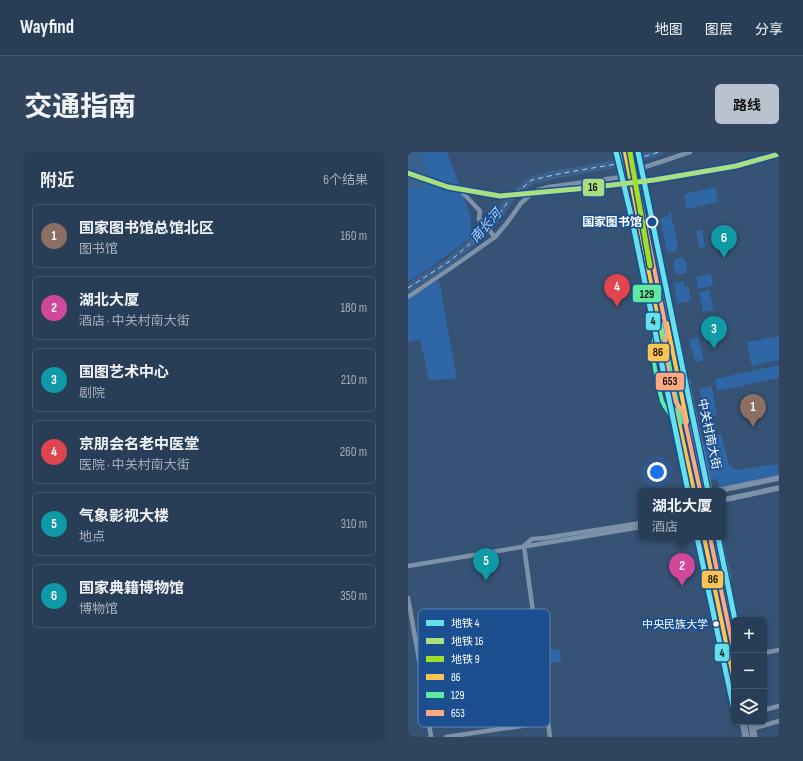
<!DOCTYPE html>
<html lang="zh">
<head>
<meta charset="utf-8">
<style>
	:root { --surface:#283e57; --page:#30455d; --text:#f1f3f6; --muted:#a5aeba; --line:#44576d; --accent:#b9c2ce }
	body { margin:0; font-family:"Sofia Sans Condensed","Noto Sans SC",sans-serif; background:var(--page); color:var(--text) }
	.controls { position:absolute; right:12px; bottom:12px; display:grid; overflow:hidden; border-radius:6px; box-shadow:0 2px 6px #0003 }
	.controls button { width:36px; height:36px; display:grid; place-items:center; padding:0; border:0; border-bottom:1px solid var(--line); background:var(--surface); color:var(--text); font:20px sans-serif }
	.you { position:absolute; left:249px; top:320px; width:14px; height:14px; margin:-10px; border:3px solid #fff; border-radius:50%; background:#1a73e8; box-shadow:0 0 0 6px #1a73e833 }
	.badge { display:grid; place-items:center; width:26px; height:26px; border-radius:50%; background:var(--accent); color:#fff; font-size:13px; font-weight:700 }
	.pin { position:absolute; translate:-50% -33px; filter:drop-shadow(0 1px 2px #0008) }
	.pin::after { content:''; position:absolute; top:21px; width:14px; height:12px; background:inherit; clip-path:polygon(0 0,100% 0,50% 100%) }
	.popup { position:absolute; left:230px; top:336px; width:88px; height:52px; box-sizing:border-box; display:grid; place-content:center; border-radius:6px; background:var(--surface); filter:drop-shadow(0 1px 3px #0005); font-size:13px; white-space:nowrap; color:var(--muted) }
	.popup b { font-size:15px; color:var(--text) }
	.popup::after { content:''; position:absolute; left:50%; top:100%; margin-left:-8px; border:8px solid transparent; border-top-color:var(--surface) }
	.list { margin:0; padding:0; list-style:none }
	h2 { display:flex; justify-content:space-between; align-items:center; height:52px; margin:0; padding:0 16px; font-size:17px }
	h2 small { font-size:13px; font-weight:400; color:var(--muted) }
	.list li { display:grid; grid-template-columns:26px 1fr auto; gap:12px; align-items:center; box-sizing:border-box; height:64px; margin:0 8px 8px; padding:0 8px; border:1px solid var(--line); border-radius:6px }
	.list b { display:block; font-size:15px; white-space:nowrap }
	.list p { margin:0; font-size:13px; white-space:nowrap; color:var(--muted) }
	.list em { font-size:13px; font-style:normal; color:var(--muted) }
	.icon { flex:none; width:22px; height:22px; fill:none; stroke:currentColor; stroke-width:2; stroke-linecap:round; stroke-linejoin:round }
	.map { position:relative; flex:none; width:371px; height:585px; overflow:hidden; border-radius:6px }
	header { display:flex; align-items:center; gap:24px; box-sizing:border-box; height:56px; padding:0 20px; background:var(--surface); border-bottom:1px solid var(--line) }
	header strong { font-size:19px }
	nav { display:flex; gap:22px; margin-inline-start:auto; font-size:14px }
	.intro { display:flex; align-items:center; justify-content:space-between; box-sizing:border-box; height:96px; padding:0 24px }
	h1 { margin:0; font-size:28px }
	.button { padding:10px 18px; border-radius:6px; background:var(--accent); color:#111; font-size:14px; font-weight:700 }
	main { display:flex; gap:24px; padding:0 24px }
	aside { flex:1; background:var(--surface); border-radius:6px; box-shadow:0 2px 6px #0003 }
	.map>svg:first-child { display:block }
	.green { fill:#2f66a5 }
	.water { fill:#3b618d }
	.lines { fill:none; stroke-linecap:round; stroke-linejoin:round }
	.river { stroke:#3b618d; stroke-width:8 }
	.ferry { stroke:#b5d3f5; stroke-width:1; stroke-dasharray:5 4; stroke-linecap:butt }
	.minor { stroke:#7d92a8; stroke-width:4.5 }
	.tertiary { stroke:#7d92a8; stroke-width:5.5 }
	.primary { stroke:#7d8ea7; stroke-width:7 }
	.bus-1-casing { stroke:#1b4f8f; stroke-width:7 }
	.bus-2-casing { stroke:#1b4f8f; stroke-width:7 }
	.bus-3-casing { stroke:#1b4f8f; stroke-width:7 }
	.bus-1 { stroke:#fcc553; stroke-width:4 }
	.bus-2 { stroke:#60e9a3; stroke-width:4 }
	.bus-3 { stroke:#ffa980; stroke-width:4 }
	.metro-1-casing { stroke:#1b4f8f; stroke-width:8 }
	.metro-2-casing { stroke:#1b4f8f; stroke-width:8 }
	.metro-3-casing { stroke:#1b4f8f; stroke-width:8 }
	.metro-1 { stroke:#66e0ea; stroke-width:5 }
	.metro-2 { stroke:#a9de83; stroke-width:5 }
	.metro-3 { stroke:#9de026; stroke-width:5 }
	.stop-dot { fill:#1b4f8f; stroke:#fff; stroke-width:2 }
	.bus-dot { fill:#fff; stroke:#1b4f8f; stroke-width:1.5 }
	.labels { text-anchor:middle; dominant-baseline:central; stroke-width:3.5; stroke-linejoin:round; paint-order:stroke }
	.bus-label { font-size:11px; fill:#fff; stroke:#1b4f8f; text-anchor:end }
	.stop-label { font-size:12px; font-weight:bold; fill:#fff; stroke:#1b4f8f; text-anchor:end }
	.street-label { font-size:12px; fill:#fff; stroke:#1b4f8f }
	.water-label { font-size:13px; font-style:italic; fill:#b5d3f5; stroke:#1b4f8f }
	.key { fill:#1b4f8f; stroke:#5f84b1; stroke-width:1 }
	.key-label { font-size:11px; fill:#fff }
	.line-badge { stroke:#1b4f8f; stroke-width:1.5 }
	.pale-badge-label { font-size:11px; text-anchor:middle; font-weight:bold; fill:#111 }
</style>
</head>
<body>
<header>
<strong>Wayfind</strong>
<nav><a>地图</a><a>图层</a><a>分享</a></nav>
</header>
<div class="intro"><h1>交通指南</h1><a class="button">路线</a></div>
<main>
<aside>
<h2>附近<small>6个结果</small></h2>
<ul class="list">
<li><span class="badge" style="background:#8d6e63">1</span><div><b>国家图书馆总馆北区</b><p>图书馆</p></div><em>160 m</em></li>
<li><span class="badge" style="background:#d1479c">2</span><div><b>湖北大厦</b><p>酒店 · 中关村南大街</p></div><em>180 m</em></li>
<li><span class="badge" style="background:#0f9aa8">3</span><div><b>国图艺术中心</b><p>剧院</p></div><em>210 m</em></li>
<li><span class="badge" style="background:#e0444e">4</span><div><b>京朋会名老中医堂</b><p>医院 · 中关村南大街</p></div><em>260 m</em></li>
<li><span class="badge" style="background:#0f9aa8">5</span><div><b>气象影视大楼</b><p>地点</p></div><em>310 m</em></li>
<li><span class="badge" style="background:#0f9aa8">6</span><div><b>国家典籍博物馆</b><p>博物馆</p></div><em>350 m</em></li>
</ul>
</aside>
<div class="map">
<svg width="371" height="585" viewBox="0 0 371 585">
	<rect width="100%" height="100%" fill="#365274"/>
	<g class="green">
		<path d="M0 0H39L63 65V85L22 116 0 130Z"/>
		<path d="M307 35 310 50 279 57 276 42Z"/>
		<path d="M262 58 270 94 268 95 269 99 259 101 252 66 261 64 260 59Z"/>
		<path d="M294 78 297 95 291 96 288 79Z"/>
		<path d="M274 105C279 109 280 116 278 121L270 123C265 118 264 113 267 107Z"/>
		<path d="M303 122 305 133 290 137 288 125Z"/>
		<path d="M31 128 49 227 21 228 12 187 0 190V146Z"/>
		<path d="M276 129 277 135 280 134 283 149 269 151 266 131Z"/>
		<path d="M301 138 306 158 295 160 291 140Z"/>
		<path d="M371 184V208L344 214 339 193 340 190Z"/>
		<path d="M290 185 296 208 287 210 281 187Z"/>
		<path d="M371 213V226L309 239 307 227Z"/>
		<path d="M304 234 309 263 297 265 291 237Z"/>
		<path d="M313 282 321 313 329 318 369 312 371 324 312 336 309 327 301 328 293 292 301 285Z"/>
		<path d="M152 497 153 510 141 511 139 498Z"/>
	</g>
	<path class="water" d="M0 0H14L16 11 21 24C17 35 12 39 0 36Z"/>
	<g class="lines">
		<path class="river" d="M0 136 42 109 76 80 91 63 103 45 124 28 150 22 208 12 251 0"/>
		<g class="ferry">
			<path d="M228 7 251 0"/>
			<path d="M80 76 91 63 103 45 124 28 150 22 208 12 215 10"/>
			<path d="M0 136 42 109 78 78"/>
		</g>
		<g class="minor">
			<path d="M230 22 234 16 282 0"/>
			<path d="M53 39 72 59 71 67 87 85"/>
			<path d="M0 145 43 116 87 85 99 71 113 51 121 44 130 38 141 35 221 24"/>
			<path d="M116 394 142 585"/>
			<path d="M116 394 124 387 137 386 233 371"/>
			<path d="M0 414 233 375"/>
			<path d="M0 446 15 530 23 585"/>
			<path d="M356 501 371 498"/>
			<path d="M356 558 371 554"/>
			<path d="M344 577 371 569"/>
			<path d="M38 585 140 570"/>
		</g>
		<g class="tertiary">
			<path d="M250 198C253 215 255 237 262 252L280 339"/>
			<path d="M279 230 302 339"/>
			<path d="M308 339 371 326"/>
			<path d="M315 348 371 336"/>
			<path d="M311 385 320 425 315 436"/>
		</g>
		<g class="primary">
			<path d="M217 0 253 182 286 339"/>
			<path d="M224 0 230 22 267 215 294 339"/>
			<path d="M270 218 279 230"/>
			<path d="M296 385 326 529"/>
			<path d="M304 385 326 489"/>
			<path d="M335 570 338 585"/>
			<path d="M343 570 346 585"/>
		</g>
		<defs>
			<g id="bus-1">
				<path d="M217 0 253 182 250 198 255 227 260 247 262 252 269 262 286 339"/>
				<path d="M259 171 279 270"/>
				<path d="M296 385 326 529"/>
			</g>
			<g id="bus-2">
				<path d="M211 1 247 182 244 198 249 228 254 249 257 255 263 264 280 339"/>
				<path d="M253 172 273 271"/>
				<path d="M290 386 320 530"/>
			</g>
			<g id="bus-3">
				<path d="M223 0 259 181 256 198 261 226 267 249 275 260 292 338"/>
				<path d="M265 170 285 269"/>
				<path d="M302 385 326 500"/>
			</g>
		</defs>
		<use href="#bus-1" class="bus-1-casing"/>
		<use href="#bus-2" class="bus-2-casing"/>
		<use href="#bus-3" class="bus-3-casing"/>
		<use href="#bus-1" class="bus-1"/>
		<use href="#bus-2" class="bus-2"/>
		<use href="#bus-3" class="bus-3"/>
		<defs>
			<g id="metro-1">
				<path d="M208 0 223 63 280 339"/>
				<path d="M230 0 300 339"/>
				<path d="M289 385 326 558"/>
				<path d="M310 385 327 468"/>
			</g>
			<path id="metro-2" d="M0 21 40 35 92 44 179 36 246 28 328 14 371 2"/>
			<path id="metro-3" d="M222 0 242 114"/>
		</defs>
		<use href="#metro-1" class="metro-1-casing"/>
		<use href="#metro-2" class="metro-2-casing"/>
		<use href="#metro-3" class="metro-3-casing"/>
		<use href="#metro-1" class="metro-1"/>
		<use href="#metro-2" class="metro-2"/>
		<use href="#metro-3" class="metro-3"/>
	</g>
	<circle class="stop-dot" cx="244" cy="70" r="5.5"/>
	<circle class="bus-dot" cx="308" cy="472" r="3.5"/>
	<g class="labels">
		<g class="bus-label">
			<text x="300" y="472">中央民族大学</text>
		</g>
		<g class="stop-label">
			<text x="234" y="70">国家图书馆</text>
		</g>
		<g class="street-label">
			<text transform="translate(301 282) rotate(78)">中关村南大街</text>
		</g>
		<g class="water-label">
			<text transform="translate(78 74) rotate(-48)">南长河</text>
		</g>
	</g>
	<rect x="10" y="457" width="132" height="118" rx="6" class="key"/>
	<rect x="18" y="468" width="18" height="6" fill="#66e0ea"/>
	<rect x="18" y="486" width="18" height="6" fill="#a9de83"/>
	<rect x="18" y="504" width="18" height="6" fill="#9de026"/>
	<rect x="18" y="522" width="18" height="6" fill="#fcc553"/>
	<rect x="18" y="540" width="18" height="6" fill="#60e9a3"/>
	<rect x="18" y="558" width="18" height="6" fill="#ffa980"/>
	<g class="key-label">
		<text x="43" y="475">地铁 4</text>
		<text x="43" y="493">地铁 16</text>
		<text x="43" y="511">地铁 9</text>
		<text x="43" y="529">86</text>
		<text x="43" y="547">129</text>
		<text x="43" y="565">653</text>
	</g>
	<g class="line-badge">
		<rect x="174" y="26" width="23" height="19" rx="4" fill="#a9de83"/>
		<rect x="224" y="132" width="30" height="19" rx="4" fill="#60e9a3"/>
		<rect x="237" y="160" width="16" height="19" rx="4" fill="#66e0ea"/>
		<rect x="239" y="191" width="23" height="19" rx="4" fill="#fcc553"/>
		<rect x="247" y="220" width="30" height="19" rx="4" fill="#ffa980"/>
		<rect x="293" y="418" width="23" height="19" rx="4" fill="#fcc553"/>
		<rect x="306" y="491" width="16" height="19" rx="4" fill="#66e0ea"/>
	</g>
	<g class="pale-badge-label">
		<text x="185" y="39">16</text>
		<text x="239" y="146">129</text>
		<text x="245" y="173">4</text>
		<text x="250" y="204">86</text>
		<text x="262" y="233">653</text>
		<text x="305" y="431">86</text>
		<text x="314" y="505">4</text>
	</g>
</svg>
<div class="controls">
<button>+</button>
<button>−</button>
<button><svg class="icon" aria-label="layers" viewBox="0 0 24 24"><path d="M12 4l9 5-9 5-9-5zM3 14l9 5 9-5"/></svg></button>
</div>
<div class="you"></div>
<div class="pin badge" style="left:345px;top:275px;background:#8d6e63">1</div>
<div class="pin badge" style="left:274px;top:434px;background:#d1479c">2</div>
<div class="popup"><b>湖北大厦</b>酒店</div>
<div class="pin badge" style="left:306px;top:197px;background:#0f9aa8">3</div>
<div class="pin badge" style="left:209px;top:155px;background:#e0444e">4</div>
<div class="pin badge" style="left:78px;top:429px;background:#0f9aa8">5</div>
<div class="pin badge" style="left:316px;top:106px;background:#0f9aa8">6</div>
</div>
</main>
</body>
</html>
